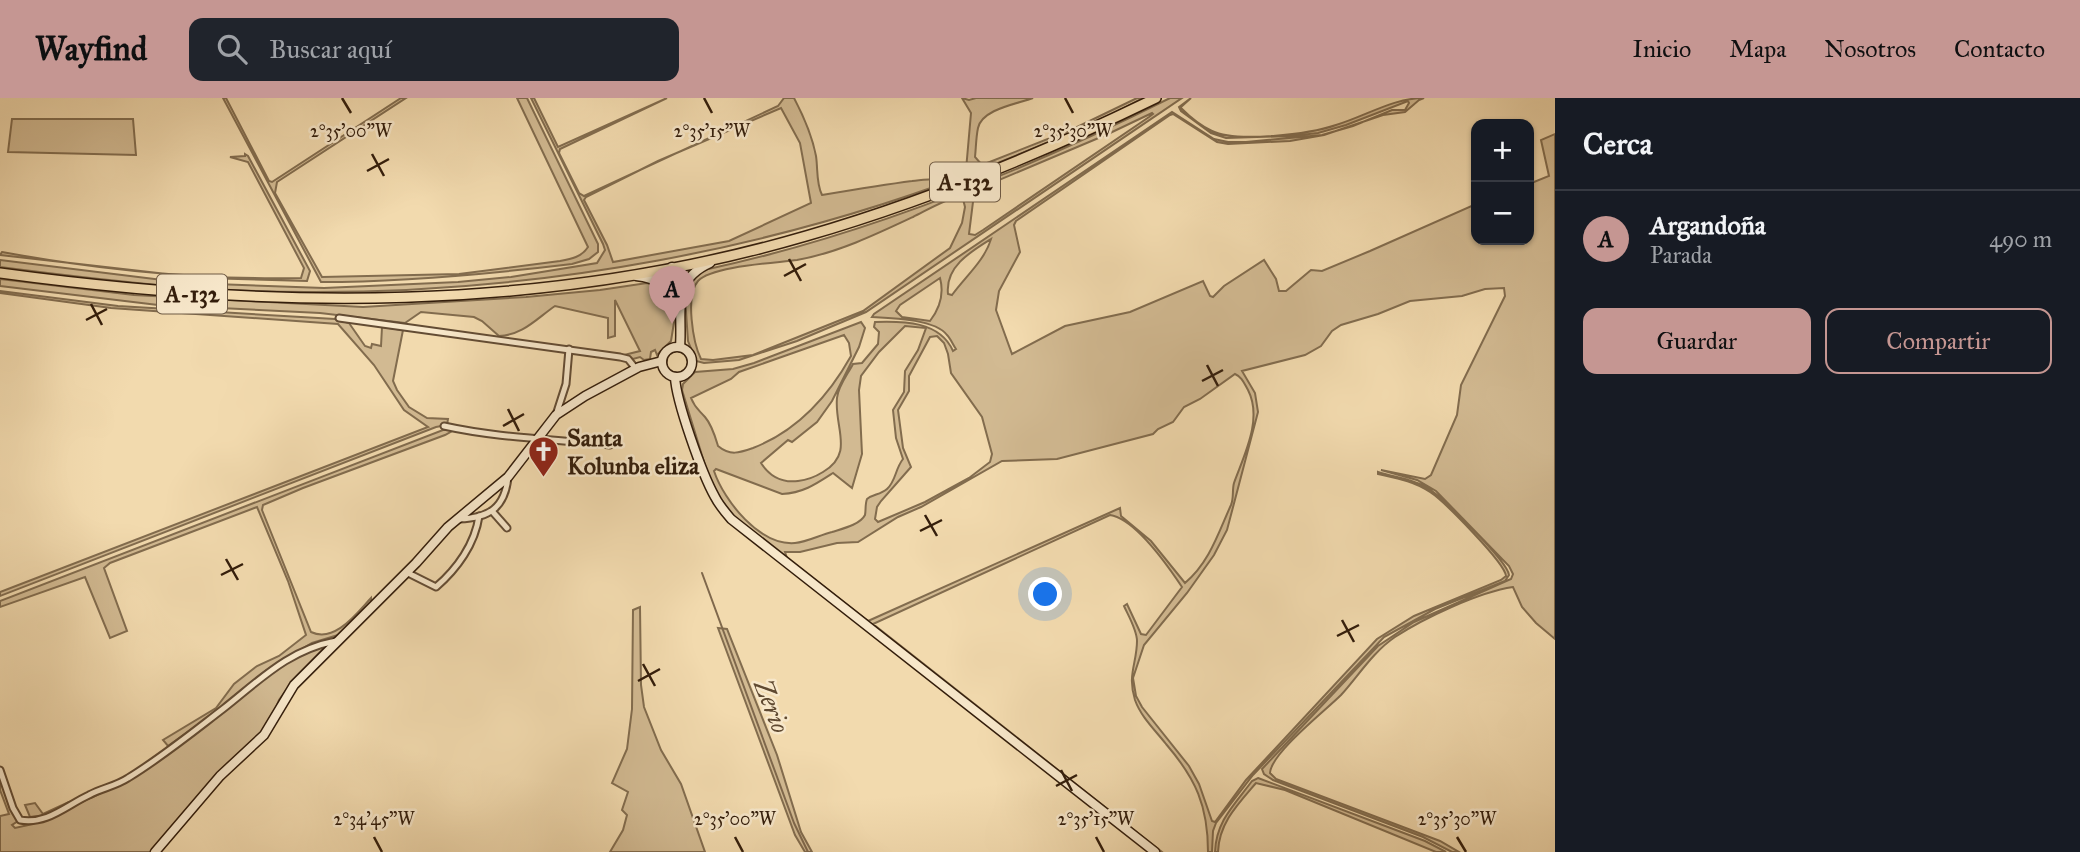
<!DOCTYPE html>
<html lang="es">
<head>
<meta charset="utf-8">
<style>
	:root { --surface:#171b24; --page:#20242c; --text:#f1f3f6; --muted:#9ea1a6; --line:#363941; --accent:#c59692 }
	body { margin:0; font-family:"IM FELL Great Primer",serif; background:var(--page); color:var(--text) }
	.controls { position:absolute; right:21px; top:21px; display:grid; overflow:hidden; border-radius:14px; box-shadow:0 2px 5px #0004 }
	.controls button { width:63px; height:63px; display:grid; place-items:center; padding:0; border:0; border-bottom:2px solid var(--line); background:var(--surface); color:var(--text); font:35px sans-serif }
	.you { position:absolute; left:1046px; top:497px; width:24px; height:24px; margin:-18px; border:5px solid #fff; border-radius:50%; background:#1a73e8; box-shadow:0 0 0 10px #1a73e833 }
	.badge { display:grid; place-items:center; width:46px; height:46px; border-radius:50%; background:var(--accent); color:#111; font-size:23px; font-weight:700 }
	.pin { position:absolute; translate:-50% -58px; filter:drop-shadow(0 2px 4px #0008) }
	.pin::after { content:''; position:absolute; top:37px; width:24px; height:21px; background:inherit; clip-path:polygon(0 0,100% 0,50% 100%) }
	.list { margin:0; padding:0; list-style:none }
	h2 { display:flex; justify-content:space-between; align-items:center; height:91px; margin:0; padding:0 28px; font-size:30px }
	h2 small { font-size:23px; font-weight:400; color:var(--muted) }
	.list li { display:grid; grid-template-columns:46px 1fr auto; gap:21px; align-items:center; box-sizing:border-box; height:98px; padding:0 28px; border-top:2px solid var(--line) }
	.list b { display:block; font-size:26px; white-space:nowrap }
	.list p { margin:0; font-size:23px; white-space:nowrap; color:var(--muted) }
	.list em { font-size:23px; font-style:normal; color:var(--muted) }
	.actions { display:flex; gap:14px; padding:21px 28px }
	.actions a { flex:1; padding:16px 0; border:2px solid var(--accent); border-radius:14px; text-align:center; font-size:24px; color:var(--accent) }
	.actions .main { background:var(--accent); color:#111 }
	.icon { flex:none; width:38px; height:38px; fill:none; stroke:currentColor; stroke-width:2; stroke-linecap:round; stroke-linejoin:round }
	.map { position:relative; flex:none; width:1555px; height:754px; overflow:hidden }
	header { display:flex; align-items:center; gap:42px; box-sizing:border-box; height:98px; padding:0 35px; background:var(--accent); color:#111 }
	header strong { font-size:33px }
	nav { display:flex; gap:38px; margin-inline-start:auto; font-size:24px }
	.search { width:490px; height:63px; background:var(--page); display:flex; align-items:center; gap:18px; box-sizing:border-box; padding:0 24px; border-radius:14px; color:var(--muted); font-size:26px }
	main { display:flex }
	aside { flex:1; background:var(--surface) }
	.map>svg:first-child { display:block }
	.green { fill:#d2ba92; stroke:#826c4e; stroke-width:2; fill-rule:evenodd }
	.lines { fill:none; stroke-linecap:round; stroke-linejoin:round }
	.stream { stroke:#7f684c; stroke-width:2 }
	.street-casing { stroke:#634c34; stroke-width:9 }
	.secondary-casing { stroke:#331d0b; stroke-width:11 }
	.primary-casing { stroke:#331d0b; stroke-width:12 }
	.street { stroke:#f7e7ca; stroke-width:5 }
	.secondary { stroke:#f7e7ca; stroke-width:8 }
	.primary { stroke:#f2daae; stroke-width:9 }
	.ticks { fill:none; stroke:#331d0b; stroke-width:2.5 }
	.labels { text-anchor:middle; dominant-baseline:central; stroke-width:5; stroke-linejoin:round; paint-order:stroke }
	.shield { fill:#f7e7ca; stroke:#6e5a44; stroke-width:2 }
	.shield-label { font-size:23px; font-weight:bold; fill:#331d0b }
	.poi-label { font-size:24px; font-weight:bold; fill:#331d0b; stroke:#f7e7ca; text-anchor:start }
	.water-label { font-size:26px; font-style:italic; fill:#5f4931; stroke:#f7e7ca }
	.ticks-label { font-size:18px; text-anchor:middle; fill:#331d0b; stroke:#f7e7ca; stroke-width:5; stroke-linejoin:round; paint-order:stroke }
</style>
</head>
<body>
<header>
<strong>Wayfind</strong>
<div class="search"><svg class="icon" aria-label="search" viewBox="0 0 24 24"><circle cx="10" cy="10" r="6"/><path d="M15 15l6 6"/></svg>Buscar aquí</div>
<nav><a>Inicio</a><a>Mapa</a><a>Nosotros</a><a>Contacto</a></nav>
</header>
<main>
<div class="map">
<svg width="1555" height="754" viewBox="0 0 1555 754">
	<rect width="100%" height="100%" fill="#f2daae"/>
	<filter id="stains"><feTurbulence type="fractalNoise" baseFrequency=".00286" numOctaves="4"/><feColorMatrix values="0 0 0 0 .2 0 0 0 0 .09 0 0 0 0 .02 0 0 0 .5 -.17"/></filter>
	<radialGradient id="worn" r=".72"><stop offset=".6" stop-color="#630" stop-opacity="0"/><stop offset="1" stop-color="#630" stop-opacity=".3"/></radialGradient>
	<g class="green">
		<path d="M223 0H226L269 83 272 84 401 0H406L277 84 275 95 322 179 459 176 560 163C571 161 582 159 588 149L517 0H527L598 146V154L589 161 572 166C489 176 406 184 321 184Z"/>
		<path d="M531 0H534L558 49 667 0 560 51 559 55 579 95 584 98 778 8 784 0H794C804 19 812 37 816 58 818 71 816 85 822 97 852 92 882 87 912 83 930 80 950 83 966 72L971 15 962 0 969 2 976 0H1033C1017 6 982 11 978 30 976 39 976 50 975 59L982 67 1073 31 1137 0H1143C1097 25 1047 45 998 65 778 152 542 195 306 194 203 194 101 182 0 169V162L187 185 324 190 458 184 511 179 597 165 605 152 603 146ZM781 10 800 45 811 105 729 143 613 164 607 147 584 102 586 99 658 63Z"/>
		<path d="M1170 0H1182L866 214 797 243 739 262 704 265 696 263 688 243 685 199 691 181 704 172C864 138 1024 73 1170 0ZM1152 15 1153 16 1149 19 983 132 975 137 969 136 974 96 980 90 1108 36ZM962 97 965 109 962 125 950 150 863 213 753 257 713 262 701 261C693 245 685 197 698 183 712 168 776 165 797 162 837 155 877 136 913 119 929 111 946 101 962 97Z"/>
		<path d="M1191 0 1181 9V10C1190 19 1201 28 1212 33 1236 45 1310 36 1336 27 1366 18 1393 0 1424 0L1419 2 1405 14 1383 17 1324 37 1290 43 1228 46 1217 44 1173 16 1170 17 1016 123 1014 127 1020 154 999 193 996 212 1012 256 1065 228 1130 214 1203 183 1210 198 1213 199 1224 188 1264 162 1276 181 1279 193H1286L1311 172 1322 173 1370 153 1476 106V142H1529V86L1549 78 1541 42 1555 36V541L1536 525 1522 509 1513 489C1479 494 1424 520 1395 539 1373 554 1359 577 1341 597 1325 613 1271 655 1270 675L1276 681 1440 743 1459 754H1452L1423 739 1273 682 1264 676 1262 671 1378 548 1414 524 1511 481 1513 476 1509 468 1436 393 1417 382 1381 372 1425 381 1431 377 1457 317 1461 287 1505 198 1504 190 1485 191 1462 198 1410 203 1378 216 1341 227 1332 233 1321 248 1305 257 1242 273 1255 295 1258 314 1227 432 1214 457 1187 495 1144 547 1133 580 1136 598 1142 609 1189 668 1199 686 1212 723 1215 724 1246 682 1377 541 1414 518 1501 482 1506 478C1505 465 1444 403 1430 394 1414 383 1396 380 1378 376V374C1393 379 1409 380 1424 388 1439 395 1508 464 1509 477L1505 483 1435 511 1384 539 1253 677 1216 725 1213 733 1212 754H1208C1208 708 1196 681 1166 646 1155 632 1141 619 1135 602 1127 577 1137 565 1137 543 1137 532 1128 517 1124 508L1127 506 1141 536 1146 537 1182 489C1168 468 1136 421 1110 417L873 526 1162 754H1159L749 434 723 408 708 377 682 292 683 286 695 274 733 271 754 265 861 224 865 230 859 249 832 303 817 324 792 344 788 342 761 365C770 379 782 385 798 383 807 382 815 379 823 374 855 355 834 330 837 300 838 288 848 276 853 266L862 265 878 246 879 234 874 229 875 224C903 223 940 223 953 253L956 251C953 247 951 241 947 237 935 221 891 220 872 219L874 216 1172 14 1214 41 1228 44H1246L1322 37 1353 28 1392 12H1405L1409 5 1408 3 1346 27 1318 35 1292 38 1226 40 1211 35 1181 13 1179 9ZM991 141C985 162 965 179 952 197L948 196C945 169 970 154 991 141ZM940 180C944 195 940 210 930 223L902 219 896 213 900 207ZM905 228 926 230 918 252 905 273 904 294 893 312 896 340 903 361C895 371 896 383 887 391 880 397 873 396 867 401 865 406 866 412 865 417 860 427 841 431 832 434 820 437 807 444 795 445 760 448 724 403 714 373L716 371 782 396C803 395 816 386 833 375L852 390 862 356 859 292 861 278 879 254ZM844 237 849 245 851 258C828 299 797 333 753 350 739 355 730 358 718 348 715 338 712 327 705 319 698 311 695 310 691 300L731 281 739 274ZM937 238 944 245 948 256 951 275 982 319 992 356 990 364 969 380 925 404 878 424 875 421 877 409 881 403 911 369 903 350 898 312 909 293V278L930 239ZM1235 276C1242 279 1244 285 1248 292 1263 321 1244 357 1234 385 1232 392 1234 400 1231 407 1219 433 1210 464 1185 485L1151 443 1121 418 1120 410 868 523 787 460 785 454H800L837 445 858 444 898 419 921 409 1002 363 1057 361 1153 336 1158 331 1173 324 1184 309 1200 301Z"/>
		<path d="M12 21H133L136 57 8 54Z"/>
		<path d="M245 56 248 58 310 173 307 183 202 180 0 157 2 154C100 172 201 182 301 180L304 170 248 64 230 59 245 58Z"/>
		<path d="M0 181 134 197 363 209 526 199 600 192 647 185 665 191 671 198 676 212 671 243 657 257 655 252 651 254 650 261 644 262 640 259 633 261 624 257 640 253 615 202V238L608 240V220L555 208C536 221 523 237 499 238L482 223 474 219 421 214 405 225 320 215 158 207 0 188Z"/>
		<path d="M0 193 118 208 335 221 349 225 365 248 371 250 372 246 381 248 382 229 403 232 393 283 397 292 409 309 427 320 448 321 447 327 436 329 0 498V494L8 491 428 329 404 312 374 267 338 226 111 210 0 195Z"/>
		<path d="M443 332H454L445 337 303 390 263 407 262 412 311 534C335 545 356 516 371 500V504L338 537 312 545 265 573 210 618 168 648 163 642 216 610 234 586 257 568 279 558 306 537 288 483 257 409 110 465 104 470 127 533 110 540 85 479 0 509V503Z"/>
		<path d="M640 509 641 587 644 609 661 652 681 686 705 754H610L623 732 627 717 622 712 628 694 612 685 627 651 632 611 633 512Z"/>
		<path d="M718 530 727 531 777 657 801 734 812 754H805L795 737Z"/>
		<path d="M329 545 296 579 279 602 270 625 256 641 152 754H0V718L9 716 0 692V678L18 723 12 727 15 730 33 726 25 707 35 705 43 716 69 704 74 708 128 682 273 573 299 557Z"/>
		<path d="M1258 680 1425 743 1446 754H1436L1285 692 1256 685C1238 706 1219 725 1218 754H1215C1216 723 1235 706 1252 683Z"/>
	</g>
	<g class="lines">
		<path class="stream" d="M702 475 794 725 808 754"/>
		<defs>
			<g id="street">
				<path d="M339 220 620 259 628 261 636 271"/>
				<path d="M556 317 566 286 569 251"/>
				<path d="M444 328C498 340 554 341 610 347"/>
				<path d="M492 413 507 430"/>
				<path d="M459 421C489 420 505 410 508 379"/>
				<path d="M406 474 436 489C457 471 475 446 479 418"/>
				<path d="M0 672 13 710 20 722C47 727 67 707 89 697 102 690 116 688 128 680 161 660 193 634 223 611 260 582 288 552 336 543"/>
			</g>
			<g id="secondary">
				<path d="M636 178C657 180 670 189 681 207"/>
				<path d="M669 191 672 169"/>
				<path d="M680 249C683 213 670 183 710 165"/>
				<circle cx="677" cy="264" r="15"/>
				<path d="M675 279C676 303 702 376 715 399 719 407 725 414 731 421L1155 754"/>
				<path d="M155 754 220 678 264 637 294 587 416 465 448 429 508 379 556 317 585 298 639 269 662 263"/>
			</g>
			<path id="primary" d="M0 175C271 212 542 215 806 138 927 103 1043 55 1156 0"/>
		</defs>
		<use href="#street" class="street-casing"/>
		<use href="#secondary" class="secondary-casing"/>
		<use href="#primary" class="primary-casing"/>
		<use href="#street" class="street"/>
		<use href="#secondary" class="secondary"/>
		<use href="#primary" class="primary"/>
	</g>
	<path class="ticks" d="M342 0 351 15M704 0 712 15M1065 0 1073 15M372 56 384 78M367 73 389 61M789 161 801 183M784 178 806 166M91 206 102 227M86 222 107 211M1207 267 1218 288M1202 283 1223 272M508 311 519 333M503 328 524 316M925 417 937 438M920 433 942 422M226 461 238 482M221 477 243 466M1342 522 1354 544M1337 538 1359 527M643 566 655 588M638 583 660 571M1061 672 1072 693M1056 688 1077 677M374 739 382 754M735 739 743 754M1096 739 1104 754M1457 739 1466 754"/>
	<defs>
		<symbol id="church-pin" viewBox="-11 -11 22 30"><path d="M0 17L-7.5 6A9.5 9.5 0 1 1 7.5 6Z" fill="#8f2418" stroke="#f7e7ca"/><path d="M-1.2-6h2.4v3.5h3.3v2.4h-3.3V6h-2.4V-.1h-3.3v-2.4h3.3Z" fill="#fff"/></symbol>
	</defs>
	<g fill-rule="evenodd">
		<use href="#church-pin" x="526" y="336" width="35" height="47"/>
	</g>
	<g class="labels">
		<g class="shield">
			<rect x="930" y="64.5" width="70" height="39" rx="5"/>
			<rect x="157" y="176.5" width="70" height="39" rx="5"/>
		</g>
		<g class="shield-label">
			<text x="965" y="84">A-132</text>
			<text x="192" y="196">A-132</text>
		</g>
		<g class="poi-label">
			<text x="567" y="340">Santa<tspan x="567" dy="28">Kolunba eliza</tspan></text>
		</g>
		<g class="water-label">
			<text transform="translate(772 608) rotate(69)">Zerio</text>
		</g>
	</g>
	<g class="ticks-label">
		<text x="351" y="39">2°35'00"W</text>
		<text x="712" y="39">2°35'15"W</text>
		<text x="1073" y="39">2°35'30"W</text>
		<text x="374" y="727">2°34'45"W</text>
		<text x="735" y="727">2°35'00"W</text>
		<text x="1096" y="727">2°35'15"W</text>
		<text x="1457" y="727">2°35'30"W</text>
	</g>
	<rect width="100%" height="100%" filter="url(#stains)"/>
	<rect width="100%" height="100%" fill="url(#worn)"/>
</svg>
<div class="controls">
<button>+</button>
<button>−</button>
</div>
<div class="you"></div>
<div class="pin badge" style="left:672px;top:226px">A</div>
</div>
<aside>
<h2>Cerca<small></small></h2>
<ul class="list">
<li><span class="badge">A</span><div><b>Argandoña</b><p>Parada</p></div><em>490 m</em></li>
</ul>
<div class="actions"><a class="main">Guardar</a><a>Compartir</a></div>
</aside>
</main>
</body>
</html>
